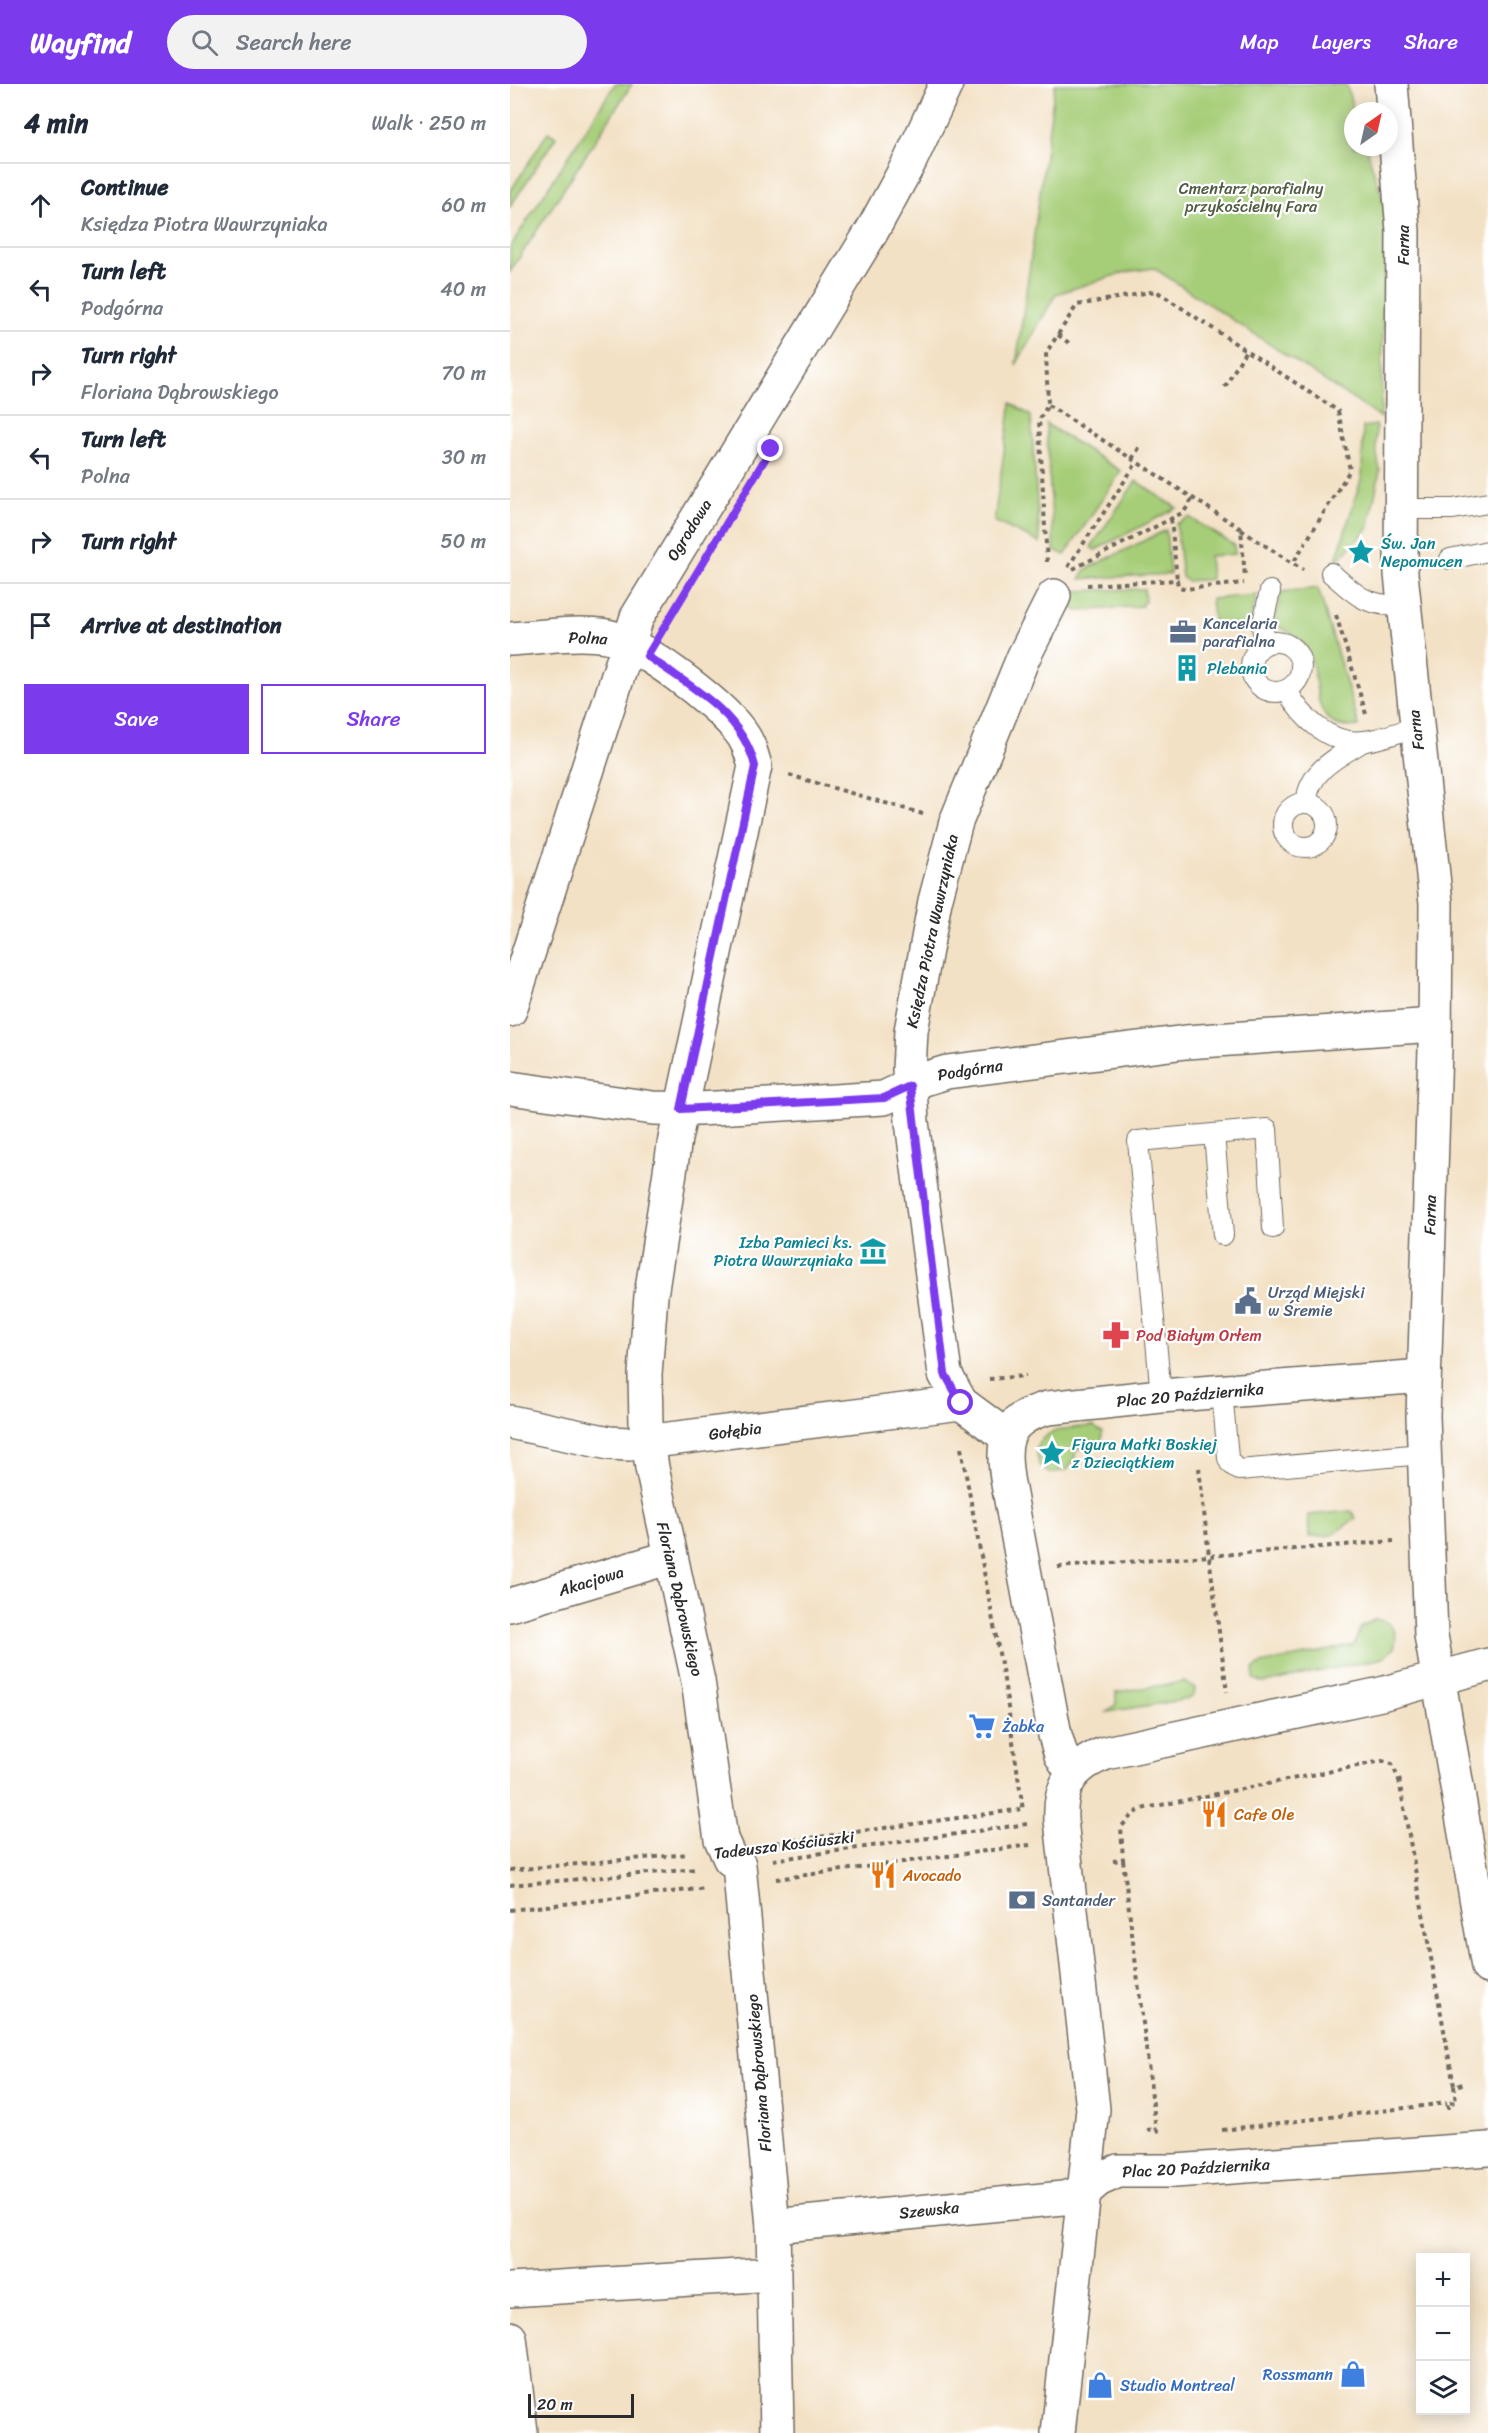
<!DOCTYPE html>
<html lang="en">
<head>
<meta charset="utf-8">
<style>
	:root { --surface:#fff; --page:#f2f2f3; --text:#1f2937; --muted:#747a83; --line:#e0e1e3; --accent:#7c3aed }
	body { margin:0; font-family:Sriracha,sans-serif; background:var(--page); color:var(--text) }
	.controls { position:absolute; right:18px; bottom:18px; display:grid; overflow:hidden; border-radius:0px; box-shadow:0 3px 15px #0003 }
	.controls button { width:54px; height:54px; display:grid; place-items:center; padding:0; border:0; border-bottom:2px solid var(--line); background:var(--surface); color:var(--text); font:30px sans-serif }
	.compass { position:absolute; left:834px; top:18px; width:54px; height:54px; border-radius:50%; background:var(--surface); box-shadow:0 3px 15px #0003; rotate:34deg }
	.scale { position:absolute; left:18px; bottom:15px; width:106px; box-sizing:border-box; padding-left:6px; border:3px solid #2b2b2b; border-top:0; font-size:16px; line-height:21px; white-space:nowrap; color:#2b2b2b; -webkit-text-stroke:4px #fff; paint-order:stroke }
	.stop { position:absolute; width:18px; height:18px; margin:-14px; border:4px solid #7c3aed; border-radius:50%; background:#fff }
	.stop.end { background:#7c3aed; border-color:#fff; box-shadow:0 2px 6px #0008 }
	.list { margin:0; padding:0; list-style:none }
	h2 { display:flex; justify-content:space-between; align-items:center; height:78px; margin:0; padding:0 24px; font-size:26px }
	h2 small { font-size:20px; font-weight:400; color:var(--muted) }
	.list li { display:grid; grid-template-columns:39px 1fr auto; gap:18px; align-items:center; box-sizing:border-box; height:84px; padding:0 24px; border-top:2px solid var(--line) }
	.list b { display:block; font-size:22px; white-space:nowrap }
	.list p { margin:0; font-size:20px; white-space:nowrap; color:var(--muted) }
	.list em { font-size:20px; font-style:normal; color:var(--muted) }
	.actions { display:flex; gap:12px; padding:18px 24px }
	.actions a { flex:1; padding:14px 0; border:2px solid var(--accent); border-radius:0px; text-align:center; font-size:21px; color:var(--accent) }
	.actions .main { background:var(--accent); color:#fff }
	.icon { flex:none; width:33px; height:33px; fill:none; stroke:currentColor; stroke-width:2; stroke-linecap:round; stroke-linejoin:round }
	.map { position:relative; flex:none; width:978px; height:2349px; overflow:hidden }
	header { display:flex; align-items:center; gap:36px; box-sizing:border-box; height:84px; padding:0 30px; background:var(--accent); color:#fff }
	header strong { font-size:28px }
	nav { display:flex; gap:33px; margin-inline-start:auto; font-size:21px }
	.search { width:420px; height:54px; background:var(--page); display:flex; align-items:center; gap:15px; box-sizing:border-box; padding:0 21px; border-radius:33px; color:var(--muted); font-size:22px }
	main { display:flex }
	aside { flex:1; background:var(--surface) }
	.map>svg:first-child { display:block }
	.green { fill:#a6cd77; stroke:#687c51; stroke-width:1.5 }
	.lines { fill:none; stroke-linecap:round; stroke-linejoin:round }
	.service-casing { stroke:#716b61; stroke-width:22 }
	.minor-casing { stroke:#716b61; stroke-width:36 }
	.path { stroke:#716b61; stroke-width:4; stroke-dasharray:4.5 4.5; stroke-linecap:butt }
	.service { stroke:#fff; stroke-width:20 }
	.minor { stroke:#fff; stroke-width:33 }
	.route { stroke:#7c3aed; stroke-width:8 }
	.labels { text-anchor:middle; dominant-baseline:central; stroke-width:4.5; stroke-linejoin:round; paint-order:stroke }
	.park-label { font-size:16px; fill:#505c42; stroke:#fff }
	.street-label { font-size:16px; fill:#2b2b2b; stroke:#fff }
	.culture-label { font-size:16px; fill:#0d838f; stroke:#fff; text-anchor:start }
	.service-label { font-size:16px; fill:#4e5e75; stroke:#fff; text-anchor:start }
	.health-label { font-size:16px; fill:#be3a42; stroke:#fff; text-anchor:start }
	.shop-label { font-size:16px; fill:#366cbe; stroke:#fff; text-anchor:start }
	.food-label { font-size:16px; fill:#c56008; stroke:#fff; text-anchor:start }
</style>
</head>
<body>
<header>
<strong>Wayfind</strong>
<div class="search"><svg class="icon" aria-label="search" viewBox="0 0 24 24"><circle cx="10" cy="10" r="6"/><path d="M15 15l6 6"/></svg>Search here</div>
<nav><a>Map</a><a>Layers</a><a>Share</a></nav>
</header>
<main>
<aside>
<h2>4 min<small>Walk · 250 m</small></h2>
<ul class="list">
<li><svg class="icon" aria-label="ahead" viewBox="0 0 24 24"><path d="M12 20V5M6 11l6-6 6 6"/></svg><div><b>Continue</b><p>Księdza Piotra Wawrzyniaka</p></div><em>60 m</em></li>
<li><svg class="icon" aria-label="left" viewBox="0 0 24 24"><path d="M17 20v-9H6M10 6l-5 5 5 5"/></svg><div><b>Turn left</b><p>Podgórna</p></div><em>40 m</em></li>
<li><svg class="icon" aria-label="right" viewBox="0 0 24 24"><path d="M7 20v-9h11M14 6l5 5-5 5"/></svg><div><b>Turn right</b><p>Floriana Dąbrowskiego</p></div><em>70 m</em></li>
<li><svg class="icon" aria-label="left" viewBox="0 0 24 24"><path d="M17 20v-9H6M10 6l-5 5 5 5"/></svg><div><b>Turn left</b><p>Polna</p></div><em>30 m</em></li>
<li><svg class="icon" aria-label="right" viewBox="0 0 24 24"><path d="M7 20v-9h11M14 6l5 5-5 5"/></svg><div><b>Turn right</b></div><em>50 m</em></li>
<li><svg class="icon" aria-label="arrive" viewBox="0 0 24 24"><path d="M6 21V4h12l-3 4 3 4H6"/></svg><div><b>Arrive at destination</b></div></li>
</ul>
<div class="actions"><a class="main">Save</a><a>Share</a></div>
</aside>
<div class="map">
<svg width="978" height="2349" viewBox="0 0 978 2349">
	<rect width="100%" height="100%" fill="#fff"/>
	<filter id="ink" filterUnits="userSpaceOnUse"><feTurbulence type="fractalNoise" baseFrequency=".0167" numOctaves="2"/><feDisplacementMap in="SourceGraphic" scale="12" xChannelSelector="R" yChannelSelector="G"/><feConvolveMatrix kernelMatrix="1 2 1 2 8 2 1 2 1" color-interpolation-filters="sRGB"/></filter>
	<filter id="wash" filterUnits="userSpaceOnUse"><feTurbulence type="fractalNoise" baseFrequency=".008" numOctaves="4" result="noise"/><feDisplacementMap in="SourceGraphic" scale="24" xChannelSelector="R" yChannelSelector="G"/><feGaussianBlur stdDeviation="1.35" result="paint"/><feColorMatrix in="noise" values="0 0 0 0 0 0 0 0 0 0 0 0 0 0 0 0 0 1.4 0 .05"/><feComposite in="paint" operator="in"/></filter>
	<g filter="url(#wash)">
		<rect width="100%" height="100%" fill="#f3e1c5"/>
		<g class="green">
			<path d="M105 0H122L0 188V163Z"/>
			<path d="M545 0H836L844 27 843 63H856L876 125 871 334 644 184 616 188 546 210 506 281Z"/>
			<path d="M38 48 46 53 0 123V108Z"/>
			<path d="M501 319 521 332 530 459 484 437Z"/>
			<path d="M536 340 611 387 555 471 544 466Z"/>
			<path d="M866 341V365L870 387 858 445 825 479 852 393 853 343Z"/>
			<path d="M626 397 667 424 585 466 581 463Z"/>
			<path d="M679 433 724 461 725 470 699 472 701 495 677 497 672 493 666 440Z"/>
			<path d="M656 446 660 490 570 495 576 485Z"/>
			<path d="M808 504 849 642C796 650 813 594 797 565 790 553 777 546 764 541L771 508Z"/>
			<path d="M634 505 635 518 632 519V522L568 527 555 520 563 507Z"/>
			<path d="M747 511 738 542 704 544 701 515Z"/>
			<path d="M583 1342 592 1348V1359L566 1366 564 1377 557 1386 540 1389 529 1381 526 1364C535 1343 563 1344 583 1342Z"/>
			<path d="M841 1427 846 1434 821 1451 799 1453 798 1431Z"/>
			<path d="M865 1535C882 1537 889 1548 884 1564L873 1574 754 1599 744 1595 743 1585 751 1580 844 1561 851 1543Z"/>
			<path d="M674 1598 685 1604 684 1611 679 1615 597 1628 606 1620V1608Z"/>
		</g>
	</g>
	<g filter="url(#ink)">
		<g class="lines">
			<defs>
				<g id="service">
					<path d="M891 425H943L978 419"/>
					<path d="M940 475 978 467"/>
					<path d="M821 489C847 512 857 523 893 521"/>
					<circle cx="766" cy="583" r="25"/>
					<path d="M756 559 752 543 760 507"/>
					<path d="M777 606C791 634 821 662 855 657 872 655 889 648 906 643"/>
					<path d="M796 718C800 685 828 673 854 657"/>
					<circle cx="795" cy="741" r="22"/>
					<path d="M704 1050 713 1151"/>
					<path d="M712 1307 718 1374 720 1379 729 1386 913 1370"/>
					<path d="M651 1312 628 1057 757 1045 763 1144"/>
				</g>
				<g id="minor">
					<path d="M881 0 893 147 891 490 926 819 925 965 913 1332 921 1551 978 1883"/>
					<path d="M0 555C31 553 67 547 97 552 129 558 207 618 228 645 238 656 241 668 245 682L165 1055 141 1212 135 1290 136 1341 142 1384 188 1597 211 1755 220 1775 229 1781 263 2142 267 2349"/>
					<path d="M0 926 127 533 362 147 400 77 436 0"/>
					<path d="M0 1004 143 1024 189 1025 374 1014 414 995 437 988 676 958 925 941"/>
					<path d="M0 1338 99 1359 119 1360 451 1319"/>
					<path d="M497 1353 451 1319 435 1290 402 1038 399 985 401 947 425 817 446 738 513 574 544 512"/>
					<path d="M0 1521 161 1473"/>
					<path d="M562 1688 551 1671 545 1651 498 1400C491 1360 493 1335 538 1324L651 1312 914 1292"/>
					<path d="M263 2142 553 2114 574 2108 588 2096 608 2087H665L978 2065"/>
					<path d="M0 2206 263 2190"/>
					<path d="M0 2254 11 2349"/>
					<path d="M548 2349 583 2025 551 1736C549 1701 563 1681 596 1669L871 1610 978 1581"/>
				</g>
			</defs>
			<use href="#service" class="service-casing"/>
			<use href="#minor" class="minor-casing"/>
			<g class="path">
				<path d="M548 251 559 259"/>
				<path d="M715 303 736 266"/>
				<path d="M538 321 731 445 735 493"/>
				<path d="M622 375 631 361"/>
				<path d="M661 435 667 496"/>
				<path d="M731 446 793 486"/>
				<path d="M537 478 529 336 538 321 536 269 567 221 646 207 828 327 840 386 783 479"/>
				<path d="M558 483 627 378"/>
				<path d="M563 485 674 428 683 414"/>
				<path d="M577 501 667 496 668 502 675 505 734 499"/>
				<path d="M826 531 856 630"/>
				<path d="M279 691 413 730"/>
				<path d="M479 1295 516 1292"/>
				<path d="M451 1364 494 1596 513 1726"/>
				<path d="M689 1384 699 1472 884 1457"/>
				<path d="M548 1483 699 1472 717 1608"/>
				<path d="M889 1696 944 2002 953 2000"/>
				<path d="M257 1760 513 1725"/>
				<path d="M263 1776 517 1740"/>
				<path d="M613 1776 646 2045"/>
				<path d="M603 1777 613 1776 611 1743 623 1730 631 1725 872 1677 882 1680 889 1696 895 1695"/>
				<path d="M0 1786 179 1770"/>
				<path d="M266 1795 520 1761"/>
				<path d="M0 1801 187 1785"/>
				<path d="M0 1826 196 1804"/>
				<path d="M938 2025 937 2019 946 2018 944 2002"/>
				<path d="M637 2046 646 2045 651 2051"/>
				<path d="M712 2046 937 2019"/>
			</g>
			<use href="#service" class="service"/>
			<use href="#minor" class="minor"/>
		</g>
	</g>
	<g class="lines" filter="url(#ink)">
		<path class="route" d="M261 365 137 572C179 601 232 629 245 682L171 1025 374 1014 400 1002 435 1290 451 1319"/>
	</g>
	<defs>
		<symbol id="sight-bare" viewBox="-9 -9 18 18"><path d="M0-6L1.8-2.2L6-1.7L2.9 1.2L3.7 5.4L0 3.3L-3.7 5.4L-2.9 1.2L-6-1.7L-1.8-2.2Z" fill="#0f9aa8" stroke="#fff" stroke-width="2.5" paint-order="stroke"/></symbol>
		<symbol id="office-bare" viewBox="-9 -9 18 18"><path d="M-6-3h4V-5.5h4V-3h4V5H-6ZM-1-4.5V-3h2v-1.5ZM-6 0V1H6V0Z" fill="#5c6f8a" stroke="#fff" stroke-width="2.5" paint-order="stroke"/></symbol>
		<symbol id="building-bare" viewBox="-9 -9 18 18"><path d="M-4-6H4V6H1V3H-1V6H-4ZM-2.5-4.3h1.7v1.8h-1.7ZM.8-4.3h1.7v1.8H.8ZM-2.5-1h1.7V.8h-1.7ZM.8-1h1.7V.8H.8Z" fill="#0f9aa8" stroke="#fff" stroke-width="2.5" paint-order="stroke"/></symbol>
		<symbol id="museum-bare" viewBox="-9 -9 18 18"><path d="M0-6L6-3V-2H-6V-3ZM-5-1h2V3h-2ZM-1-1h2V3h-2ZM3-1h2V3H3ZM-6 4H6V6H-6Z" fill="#0f9aa8" stroke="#fff" stroke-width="2.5" paint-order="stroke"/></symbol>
		<symbol id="civic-bare" viewBox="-9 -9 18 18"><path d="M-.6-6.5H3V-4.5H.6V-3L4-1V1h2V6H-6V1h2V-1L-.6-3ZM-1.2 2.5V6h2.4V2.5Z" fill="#5c6f8a" stroke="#fff" stroke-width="2.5" paint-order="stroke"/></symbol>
		<symbol id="pharmacy-bare" viewBox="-9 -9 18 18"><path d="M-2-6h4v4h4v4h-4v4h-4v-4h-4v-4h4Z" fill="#e0444e" stroke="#fff" stroke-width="2.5" paint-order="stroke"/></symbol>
		<symbol id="supermarket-bare" viewBox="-9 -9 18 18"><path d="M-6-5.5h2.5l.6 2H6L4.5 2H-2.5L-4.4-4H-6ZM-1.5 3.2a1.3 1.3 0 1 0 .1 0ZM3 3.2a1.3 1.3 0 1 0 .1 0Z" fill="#3f7fe0" stroke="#fff" stroke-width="2.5" paint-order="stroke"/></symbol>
		<symbol id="restaurant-bare" viewBox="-9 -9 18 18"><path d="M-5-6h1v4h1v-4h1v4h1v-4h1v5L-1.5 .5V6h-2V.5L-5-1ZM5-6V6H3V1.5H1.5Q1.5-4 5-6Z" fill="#e8710a" stroke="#fff" stroke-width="2.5" paint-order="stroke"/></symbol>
		<symbol id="bank-bare" viewBox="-9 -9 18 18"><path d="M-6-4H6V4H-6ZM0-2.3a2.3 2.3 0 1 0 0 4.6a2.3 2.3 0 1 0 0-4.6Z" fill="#5c6f8a" stroke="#fff" stroke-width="2.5" paint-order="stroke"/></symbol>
		<symbol id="shop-bare" viewBox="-9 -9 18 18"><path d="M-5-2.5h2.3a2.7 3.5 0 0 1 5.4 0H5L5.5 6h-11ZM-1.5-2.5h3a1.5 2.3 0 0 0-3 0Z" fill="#3f7fe0" stroke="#fff" stroke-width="2.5" paint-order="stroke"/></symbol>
	</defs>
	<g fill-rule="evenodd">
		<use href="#sight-bare" x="832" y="449" width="38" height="38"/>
		<use href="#office-bare" x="654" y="529" width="38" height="38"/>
		<use href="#building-bare" x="658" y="565" width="38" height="38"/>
		<use href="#museum-bare" x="344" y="1148" width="38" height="38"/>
		<use href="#civic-bare" x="719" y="1198" width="38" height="38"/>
		<use href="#pharmacy-bare" x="587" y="1232" width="38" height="38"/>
		<use href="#sight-bare" x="523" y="1350" width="38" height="38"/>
		<use href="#supermarket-bare" x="453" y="1623" width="38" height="38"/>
		<use href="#restaurant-bare" x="685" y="1711" width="38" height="38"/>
		<use href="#restaurant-bare" x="354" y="1772" width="38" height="38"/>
		<use href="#bank-bare" x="493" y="1797" width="38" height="38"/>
		<use href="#shop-bare" x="824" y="2271" width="38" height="38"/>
		<use href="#shop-bare" x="571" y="2282" width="38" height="38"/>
	</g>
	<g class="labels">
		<g class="park-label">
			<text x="741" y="104">Cmentarz parafialny<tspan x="741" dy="18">przykościelny Fara</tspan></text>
		</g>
		<g class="street-label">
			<text transform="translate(893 161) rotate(-90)">Farna</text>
			<text transform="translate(179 446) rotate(-58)">Ogrodowa</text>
			<text transform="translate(78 554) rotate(2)">Polna</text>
			<text transform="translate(906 646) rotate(-97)">Farna</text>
			<text transform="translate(422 847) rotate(-78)">Księdza Piotra Wawrzyniaka</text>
			<text transform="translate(460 986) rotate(-9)">Podgórna</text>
			<text transform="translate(920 1131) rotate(-89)">Farna</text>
			<text transform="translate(680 1311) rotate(-5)">Plac 20 Października</text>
			<text transform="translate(225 1347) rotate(-7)">Gołębia</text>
			<text transform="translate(81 1497) rotate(-17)">Akacjowa</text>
			<text transform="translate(170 1515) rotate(77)">Floriana Dąbrowskiego</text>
			<text transform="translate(274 1761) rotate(-7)">Tadeusza Kościuszki</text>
			<text transform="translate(249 1989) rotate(-95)">Floriana Dąbrowskiego</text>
			<text transform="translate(686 2084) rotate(-3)">Plac 20 Października</text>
			<text transform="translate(419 2126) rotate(-6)">Szewska</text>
		</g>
		<g class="culture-label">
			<text x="871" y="459">Św. Jan<tspan x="871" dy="18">Nepomucen</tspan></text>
			<text x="697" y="584">Plebania</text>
			<text x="343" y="1158" text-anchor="end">Izba Pamieci ks.<tspan x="343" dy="18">Piotra Wawrzyniaka</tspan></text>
			<text x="562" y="1360">Figura Matki Boskiej<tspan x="562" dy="18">z Dzieciątkiem</tspan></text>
		</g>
		<g class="service-label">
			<text x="693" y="539">Kancelaria<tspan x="693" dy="18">parafialna</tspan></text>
			<text x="758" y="1208">Urząd Miejski<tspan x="758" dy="18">w Śremie</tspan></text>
			<text x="532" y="1816">Santander</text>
		</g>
		<g class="health-label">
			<text x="626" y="1251">Pod Białym Orłem</text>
		</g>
		<g class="shop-label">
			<text x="492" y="1642">Żabka</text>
			<text x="823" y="2290" text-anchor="end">Rossmann</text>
			<text x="610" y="2301">Studio Montreal</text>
		</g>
		<g class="food-label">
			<text x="724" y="1730">Cafe Ole</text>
			<text x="393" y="1791">Avocado</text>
		</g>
	</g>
</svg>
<div class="controls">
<button>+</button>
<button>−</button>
<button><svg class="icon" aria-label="layers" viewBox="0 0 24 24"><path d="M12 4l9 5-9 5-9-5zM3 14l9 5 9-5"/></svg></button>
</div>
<svg class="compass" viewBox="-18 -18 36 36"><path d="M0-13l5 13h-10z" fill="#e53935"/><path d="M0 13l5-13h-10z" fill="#747a83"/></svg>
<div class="scale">20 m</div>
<div class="stop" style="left:451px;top:1319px"></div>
<div class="stop end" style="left:261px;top:365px"></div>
</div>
</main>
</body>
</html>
